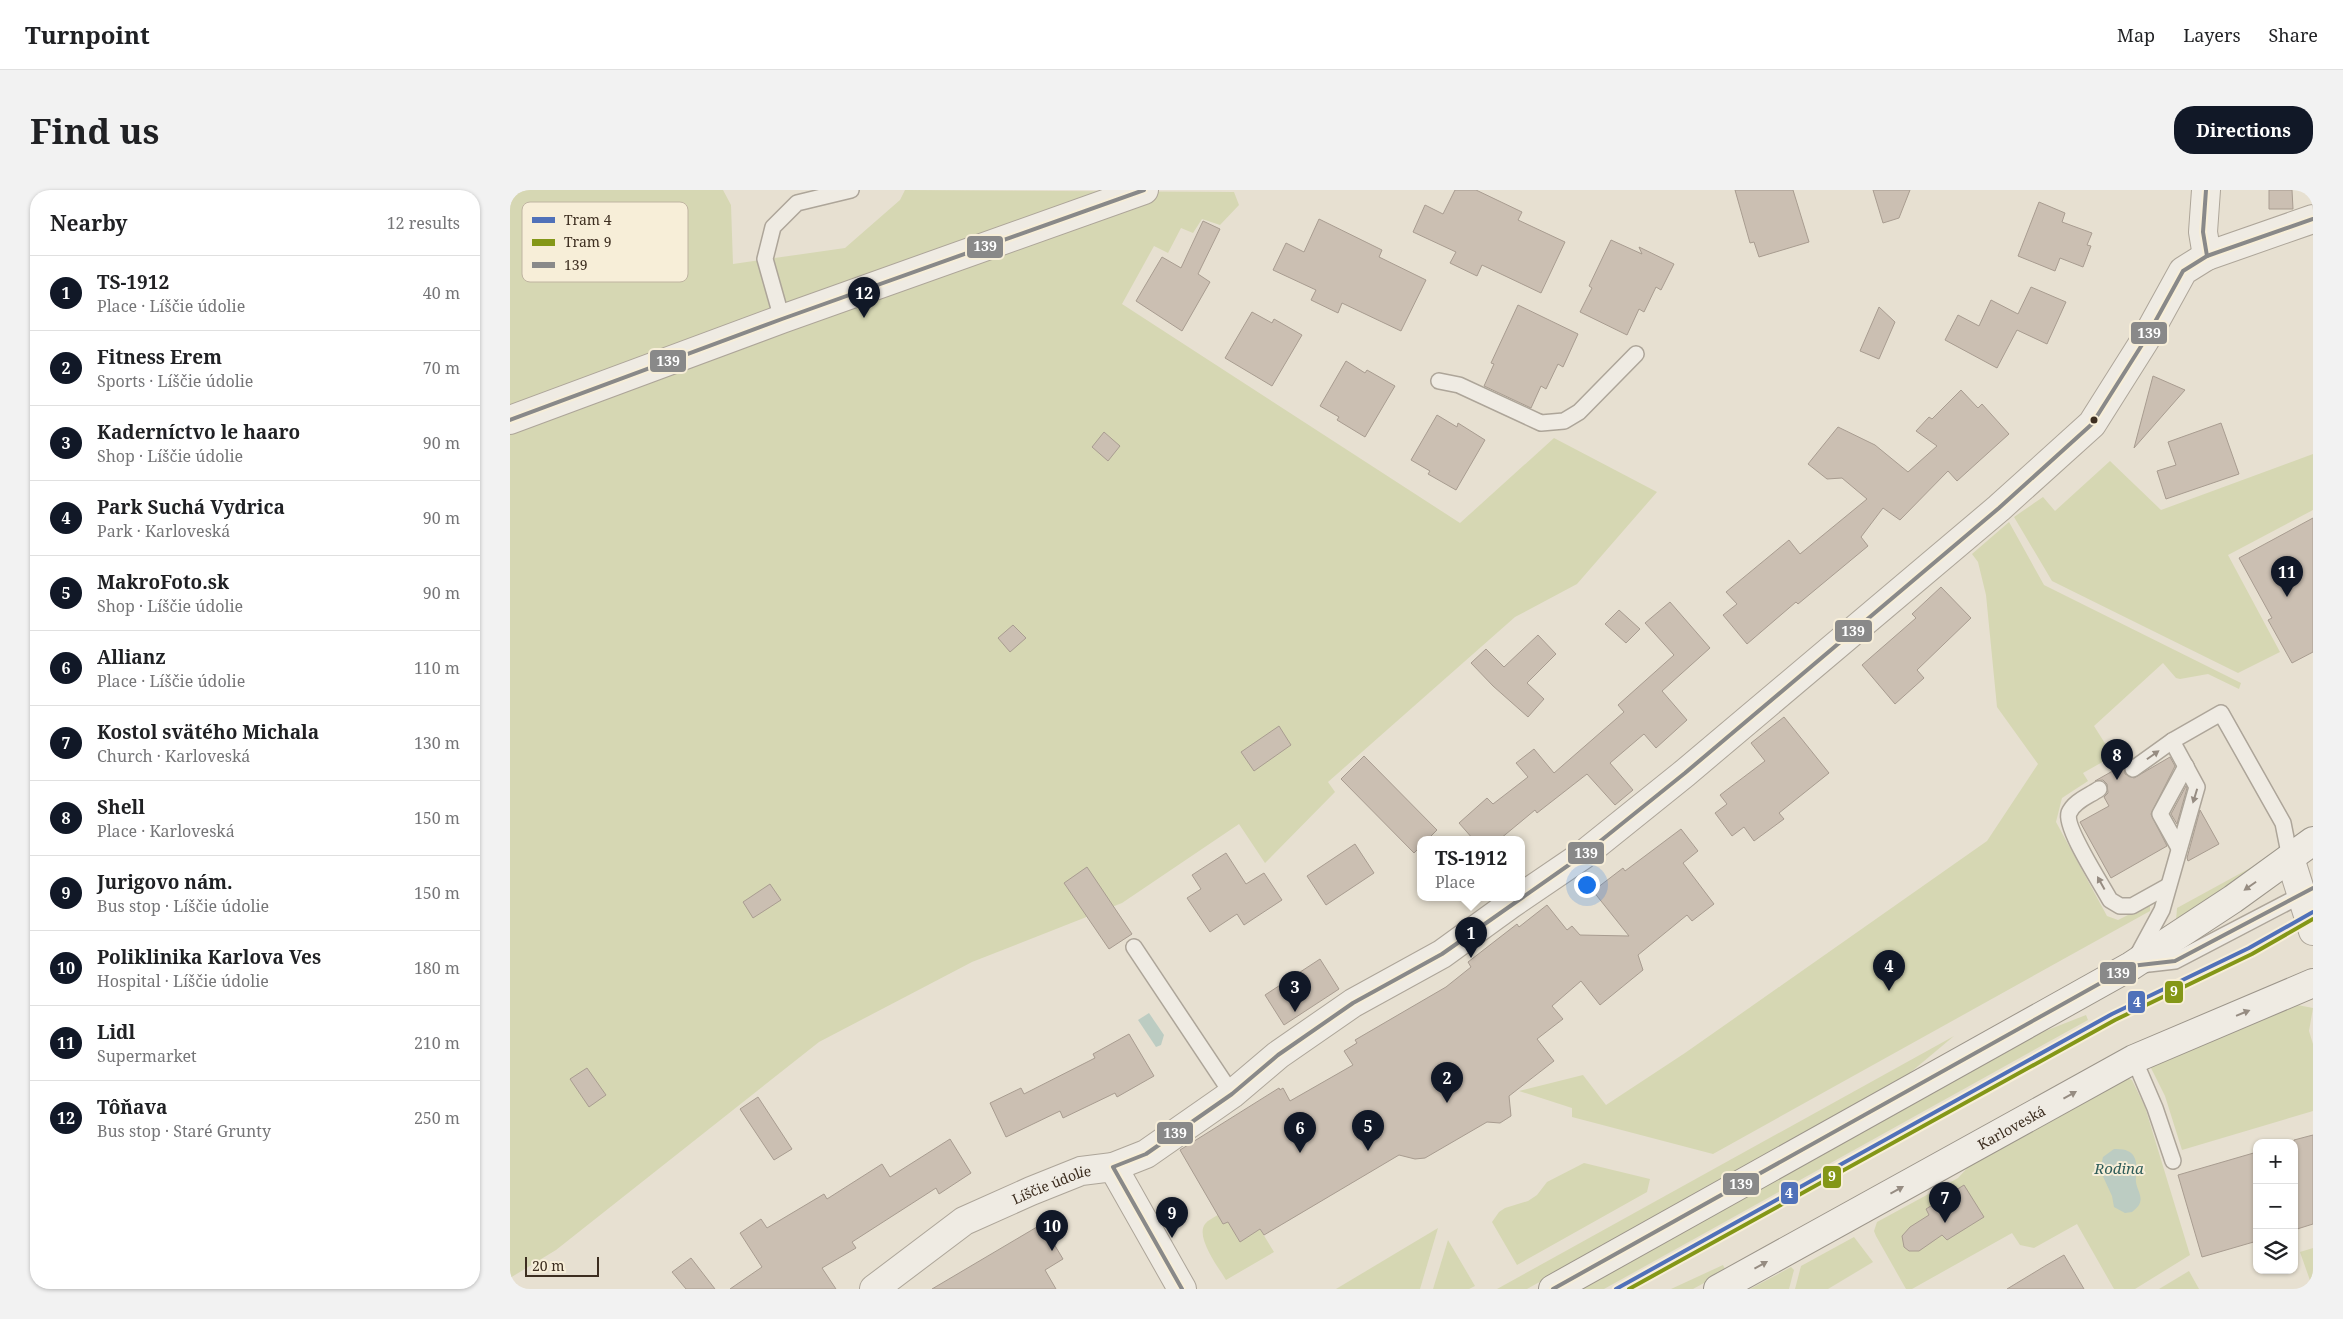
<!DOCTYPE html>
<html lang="en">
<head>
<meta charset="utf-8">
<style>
	:root { --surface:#fff; --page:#f2f2f2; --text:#202124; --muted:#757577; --line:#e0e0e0; --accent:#111827 }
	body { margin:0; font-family:"Noto Serif",serif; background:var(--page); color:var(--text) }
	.controls { position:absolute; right:15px; bottom:15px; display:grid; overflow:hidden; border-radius:10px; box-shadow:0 1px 4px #0004 }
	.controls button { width:45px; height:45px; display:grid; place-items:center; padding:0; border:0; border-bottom:1px solid var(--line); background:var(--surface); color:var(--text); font:25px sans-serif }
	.scale { position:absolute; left:15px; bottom:12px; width:74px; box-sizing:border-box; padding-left:5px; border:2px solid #3d2e20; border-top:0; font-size:14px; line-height:18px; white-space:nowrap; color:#3d2e20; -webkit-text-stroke:4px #f7eed8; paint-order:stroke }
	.you { position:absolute; left:1076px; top:694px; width:18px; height:18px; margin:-12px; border:4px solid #fff; border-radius:50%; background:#1a73e8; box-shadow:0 0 0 8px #1a73e833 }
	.badge { display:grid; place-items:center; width:32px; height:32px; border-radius:50%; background:var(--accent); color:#fff; font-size:16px; font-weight:700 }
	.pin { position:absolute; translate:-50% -41px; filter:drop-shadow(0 1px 2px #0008) }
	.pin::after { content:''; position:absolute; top:26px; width:18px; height:15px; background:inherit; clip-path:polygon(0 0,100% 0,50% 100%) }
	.popup { position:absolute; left:907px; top:646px; width:108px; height:65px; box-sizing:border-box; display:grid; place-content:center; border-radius:10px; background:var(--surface); filter:drop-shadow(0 1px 4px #0005); font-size:16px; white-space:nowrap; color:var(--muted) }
	.popup b { font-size:19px; color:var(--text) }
	.popup::after { content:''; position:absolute; left:50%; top:100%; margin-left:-10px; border:10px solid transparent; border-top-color:var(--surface) }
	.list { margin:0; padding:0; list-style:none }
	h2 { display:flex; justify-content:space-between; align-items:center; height:65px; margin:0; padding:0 20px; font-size:21px }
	h2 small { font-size:16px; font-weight:400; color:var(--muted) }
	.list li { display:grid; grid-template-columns:32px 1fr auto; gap:15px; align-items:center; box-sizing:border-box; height:75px; padding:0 20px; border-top:1px solid var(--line) }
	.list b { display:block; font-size:19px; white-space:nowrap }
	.list p { margin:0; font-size:16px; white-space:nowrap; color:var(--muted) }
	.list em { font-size:16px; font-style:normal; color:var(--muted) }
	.icon { flex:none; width:28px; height:28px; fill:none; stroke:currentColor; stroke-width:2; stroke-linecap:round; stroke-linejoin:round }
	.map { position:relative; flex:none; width:1803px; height:1099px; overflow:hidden; border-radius:20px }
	header { display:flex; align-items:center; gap:30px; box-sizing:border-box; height:70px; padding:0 25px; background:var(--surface); border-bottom:1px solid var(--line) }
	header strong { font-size:24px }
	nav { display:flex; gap:28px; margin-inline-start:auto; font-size:18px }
	.intro { display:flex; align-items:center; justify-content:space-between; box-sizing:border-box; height:120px; padding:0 30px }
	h1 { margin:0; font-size:35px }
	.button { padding:12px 22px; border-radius:20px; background:var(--accent); color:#fff; font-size:18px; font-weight:700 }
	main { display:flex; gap:30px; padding:0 30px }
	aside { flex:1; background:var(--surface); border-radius:20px; box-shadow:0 1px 4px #0004 }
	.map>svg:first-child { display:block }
	.green { fill:#d6d7b3 }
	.water { fill:#bcccc2 }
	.building { fill:#cbbfb2; stroke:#a89c90 }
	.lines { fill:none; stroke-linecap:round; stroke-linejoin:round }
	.service-casing { stroke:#ada599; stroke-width:18 }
	.minor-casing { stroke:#ada599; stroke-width:30 }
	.tertiary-casing { stroke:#ada599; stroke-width:30 }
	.secondary-casing { stroke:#9c958a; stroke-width:30 }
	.service { stroke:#efebe3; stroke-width:15 }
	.minor { stroke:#efebe3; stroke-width:28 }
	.tertiary { stroke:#efebe3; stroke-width:28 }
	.secondary { stroke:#efebe3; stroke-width:28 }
	.bus-1-casing { stroke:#f7eed8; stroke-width:8 }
	.bus-1 { stroke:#898989; stroke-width:4 }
	.tram-1-casing { stroke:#f7eed8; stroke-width:8 }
	.tram-2-casing { stroke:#f7eed8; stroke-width:8 }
	.tram-1 { stroke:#5071b9; stroke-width:4 }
	.tram-2 { stroke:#849717; stroke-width:4 }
	.oneway { fill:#968c82 }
	.bus-dot { fill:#3d2e20; stroke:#f7eed8; stroke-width:2 }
	.labels { text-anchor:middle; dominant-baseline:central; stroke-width:4; stroke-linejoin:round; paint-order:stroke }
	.street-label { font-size:14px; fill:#3d2e20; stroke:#f7eed8 }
	.water-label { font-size:15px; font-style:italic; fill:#2f5d5a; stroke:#f7eed8 }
	.key { fill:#f7eed8; stroke:#bfb4a1; stroke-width:1 }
	.key-label { font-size:14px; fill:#3d2e20 }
	.line-badge { stroke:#f7eed8; stroke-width:2 }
	.badge-label { font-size:14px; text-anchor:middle; font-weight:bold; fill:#fff }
</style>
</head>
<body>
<header>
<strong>Turnpoint</strong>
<nav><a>Map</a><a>Layers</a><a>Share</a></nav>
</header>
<div class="intro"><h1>Find us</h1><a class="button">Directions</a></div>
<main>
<aside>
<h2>Nearby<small>12 results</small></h2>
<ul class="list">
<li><span class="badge">1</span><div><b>TS-1912</b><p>Place · Líščie údolie</p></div><em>40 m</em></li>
<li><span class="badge">2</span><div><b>Fitness Erem</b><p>Sports · Líščie údolie</p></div><em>70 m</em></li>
<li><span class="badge">3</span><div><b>Kaderníctvo le haaro</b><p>Shop · Líščie údolie</p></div><em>90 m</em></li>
<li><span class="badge">4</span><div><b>Park Suchá Vydrica</b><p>Park · Karloveská</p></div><em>90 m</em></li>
<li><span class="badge">5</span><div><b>MakroFoto.sk</b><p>Shop · Líščie údolie</p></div><em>90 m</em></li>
<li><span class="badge">6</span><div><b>Allianz</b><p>Place · Líščie údolie</p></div><em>110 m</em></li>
<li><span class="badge">7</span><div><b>Kostol svätého Michala</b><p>Church · Karloveská</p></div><em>130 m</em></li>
<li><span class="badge">8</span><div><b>Shell</b><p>Place · Karloveská</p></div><em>150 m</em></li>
<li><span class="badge">9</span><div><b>Jurigovo nám.</b><p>Bus stop · Líščie údolie</p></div><em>150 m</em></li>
<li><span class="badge">10</span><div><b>Poliklinika Karlova Ves</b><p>Hospital · Líščie údolie</p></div><em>180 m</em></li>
<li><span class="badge">11</span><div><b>Lidl</b><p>Supermarket</p></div><em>210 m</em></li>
<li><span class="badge">12</span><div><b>Tôňava</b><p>Bus stop · Staré Grunty</p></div><em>250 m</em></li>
</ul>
</aside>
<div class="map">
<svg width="1803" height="1099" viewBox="0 0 1803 1099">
	<rect width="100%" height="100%" fill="#e7e0d1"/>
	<g class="green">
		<path d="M0 0H213L221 15 223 74 335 58 390 10 395 0 724 2 729 15 710 35 692 29 683 43 671 38 658 63 644 56 612 114 950 333 1044 248 1147 302 1067 394 1005 427 818 592 825 602 755 673 729 634 612 713 462 772 309 852 46 1060 0 1088Z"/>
		<path d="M1803 264V320L1718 365 1770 462 1728 483 1542 391 1504 327 1533 307 1545 321 1600 271 1651 320Z"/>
		<path d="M1499 332 1534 395 1731 493 1729 499 1698 484 1670 489 1666 488 1653 473 1584 536 1603 566 1573 583 1578 591 1552 608 1546 632 1597 726 1608 730 1640 714V721L1203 964 1062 927V918L1009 901 1073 885 1096 915 1175 863 1477 651 1528 574 1487 517 1476 405 1468 372 1462 364Z"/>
		<path d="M1742 677 1743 679 1666 731 1667 718Z"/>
		<path d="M1777 813 1803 818 1799 841 1803 854V921L1672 960 1655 906 1639 874Z"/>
		<path d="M1576 825 1578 830 1094 1099H1069L1530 843Z"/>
		<path d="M1444 846 1389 892 1017 1099H987Z"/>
		<path d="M1615 887 1622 890 1635 917 1680 1065 1625 1099H1604L1567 1034 1524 1058 1510 1055 1502 1043 1402 1099H1396L1366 1046 1364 1041 1367 1032 1448 988 1462 973Z"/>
		<path d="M1074 973 1140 989 1137 1002 1007 1075 982 1032 989 1022 995 1018 1018 1011 1027 1005 1037 992Z"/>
		<path d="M708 1025 713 1034 718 1032 730 1052 750 1039 764 1062 716 1090C709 1078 685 1047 695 1034 698 1030 703 1028 708 1025Z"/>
		<path d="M928 1038 910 1099H826Z"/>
		<path d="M1344 1047 1363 1072 1318 1099H1285L1291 1076Z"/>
		<path d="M938 1050 965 1096 959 1099H923Z"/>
		<path d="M1803 1058V1099L1790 1062Z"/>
		<path d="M1213 1075 1216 1081 1183 1099H1161Z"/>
		<path d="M1281 1077 1284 1080 1279 1099H1240Z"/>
		<path d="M1679 1081 1689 1099H1649Z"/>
	</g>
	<g class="water">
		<path d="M639 823 654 845 651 855 646 857 628 830Z"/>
		<path d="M1604 959C1625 958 1628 969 1626 987 1624 1001 1640 1009 1622 1022L1615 1023 1604 1017 1602 1006 1590 980 1593 967Z"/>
	</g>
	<g class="building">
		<path d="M945 0H966L1012 22 1008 30 1055 52 1031 103 972 75 967 86 940 73 946 62 903 42 915 15 933 24Z"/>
		<path d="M1225 0H1283L1299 52 1249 67 1244 52 1240 53Z"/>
		<path d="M1363 0H1400L1389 28 1373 33Z"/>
		<path d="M1759 0H1782L1783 19H1759Z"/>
		<path d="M1529 12 1555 23 1552 32 1582 43 1577 55 1581 56 1573 77 1550 68 1545 81 1508 66Z"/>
		<path d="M809 29 872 60 869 67 916 90 891 141 832 113 828 123 801 110 806 100 763 80 776 53 794 62Z"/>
		<path d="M693 31 710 39 688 84 700 92 672 141 626 111 652 67 671 78Z"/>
		<path d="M1101 50 1132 64 1129 57 1164 74 1151 100 1146 97 1134 122 1129 119 1117 145 1070 122 1082 98 1079 96Z"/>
		<path d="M1521 97 1556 112 1537 154 1507 140 1487 178 1435 150 1448 125 1469 136 1481 110 1508 124Z"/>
		<path d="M1008 115 1068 144 1053 177 1048 174 1036 199 1031 196 1021 218 974 196 984 174 981 173Z"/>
		<path d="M1369 117 1385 132 1369 169 1350 161Z"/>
		<path d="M742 122 762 133 764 129 792 145 762 196 715 168Z"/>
		<path d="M836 171 855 183 857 180 885 196 855 247 827 230 829 227 810 216Z"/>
		<path d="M1643 186 1675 200 1624 258Z"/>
		<path d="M1451 200 1468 218 1472 214 1499 244 1447 291 1438 281 1390 330 1373 318 1351 347 1358 356 1288 414 1286 412 1237 454 1213 425 1227 414 1216 402 1279 350 1290 364 1357 309 1332 288 1317 289 1298 274 1328 237 1365 255 1398 282 1427 256 1406 241 1419 227 1422 229Z"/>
		<path d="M927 225 947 237 948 233 975 250 946 300 918 284 920 281 901 270Z"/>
		<path d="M1711 233 1729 284 1656 309 1647 281 1666 275 1658 252Z"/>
		<path d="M594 242 610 256 598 271 582 257Z"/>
		<path d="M1803 328V462L1782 473 1758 430 1762 428 1729 368Z"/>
		<path d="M1431 397 1461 428 1407 480 1414 488 1385 514 1352 475 1406 428 1402 424Z"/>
		<path d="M1160 412 1200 458 1152 501 1177 530 1146 558 1134 544 1100 573 1123 600 1105 615 1077 584 1027 623 1025 620 990 649H963L949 633 977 608 983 614 1018 587 1006 573 1024 559 1044 583 1114 522 1108 515 1164 465 1135 433Z"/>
		<path d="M1109 420 1130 439 1116 453 1095 434Z"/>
		<path d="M503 435 516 448 500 462 488 448Z"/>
		<path d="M1028 445 1046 464 1017 493 1034 509 1018 527 983 496 961 473 976 459 994 477Z"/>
		<path d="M1274 527 1319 583 1269 623 1274 629 1244 651 1234 637 1222 646 1205 623 1217 614 1210 605 1255 571 1241 553Z"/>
		<path d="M769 536 781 555 744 581 731 562Z"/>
		<path d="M854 566 927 640 918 649H911V656L904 663 831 589Z"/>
		<path d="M1660 567 1665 576 1641 624 1657 656 1601 688 1570 632 1599 616 1594 607 1598 603 1597 594 1593 590 1585 591 1615 574V584L1624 588Z"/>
		<path d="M1676 596 1677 598 1667 634 1661 624Z"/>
		<path d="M1690 620 1709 654 1678 671 1677 668Z"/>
		<path d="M1171 639 1188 661 1173 673 1204 714 1182 731 1177 725 1128 765 1133 780 1090 815 1071 791 1042 816 1053 829 1027 849 1044 871 999 906 1001 926 990 933 977 932 915 968 905 969 889 965 754 1045 750 1039 730 1052 718 1032 713 1034 670 960 769 898 770 900 773 898 780 911 843 875 834 861 847 853 845 850 936 797 961 777 958 772 1007 734 1009 737 1037 715 1057 740 1062 736 1070 745 1119 746 1083 701 1113 678 1115 681Z"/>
		<path d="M845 654 864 683 816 715 797 686Z"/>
		<path d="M716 663 736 694 754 683 772 710 734 735 727 724 700 742 677 708 691 699 682 685Z"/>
		<path d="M577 677 622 744 599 759 554 693Z"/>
		<path d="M260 694 271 710 243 728 233 712Z"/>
		<path d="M810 769 829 799 774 835 755 805Z"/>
		<path d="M619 844 644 886 607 907 605 903 553 928 550 921 496 947 480 913 511 898 514 904 585 868 583 864Z"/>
		<path d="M77 878 96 905 79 917 60 889Z"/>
		<path d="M248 907 282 959 264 970 230 919Z"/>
		<path d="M1803 945V1034L1784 1040V950Z"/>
		<path d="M440 949 461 983 429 1004 426 998 342 1052 346 1058 312 1078 326 1099H220L252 1077 230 1043 251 1029 257 1038 314 1004 317 1009 372 974 380 987Z"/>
		<path d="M1747 962V1051L1692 1067 1668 985Z"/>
		<path d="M1454 995 1474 1027 1437 1050 1432 1045 1409 1061H1399L1394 1057 1392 1046 1400 1037 1419 1025 1416 1019Z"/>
		<path d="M532 1034 553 1069 535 1080 546 1099H422Z"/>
		<path d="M1554 1065 1574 1099H1497L1535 1076Z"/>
		<path d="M181 1068 205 1099H176L162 1082Z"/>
	</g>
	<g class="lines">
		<defs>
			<g id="service">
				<path d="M272 129 255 69 263 37 287 13 341 0"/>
				<path d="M929 191 949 195 1031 233 1054 231 1069 222 1126 164"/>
				<path d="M1623 579 1662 551"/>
				<path d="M1589 599C1579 606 1564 611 1559 623 1554 637 1592 695 1600 710L1610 716H1622L1658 696"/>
				<path d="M1669 658 1650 624 1676 576"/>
				<path d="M624 757 722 904"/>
				<path d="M1626 768 1652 720 1687 597 1662 551 1711 523 1773 633 1780 668"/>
				<path d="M1630 775 1665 771 1797 702"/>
				<path d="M1624 869 1645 918 1663 971"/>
			</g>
			<g id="minor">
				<path d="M1696 0 1693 42 1697 66"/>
				<path d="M0 230 272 129 634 0"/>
				<path d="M603 977 672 1099"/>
				<path id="s1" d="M364 1099 454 1031 521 1001 571 981 603 977 636 964 722 904 768 865 843 813 932 764 1001 714 1073 665 1175 583 1489 318 1582 234 1635 150 1673 81 1697 66 1803 29"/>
			</g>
			<path id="tertiary" d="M1780 668 1803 741"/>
			<g id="secondary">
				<path d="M1043 1099 1621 776 1723 709 1803 651"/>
				<path id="s2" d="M1208 1099 1624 869 1803 793"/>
			</g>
		</defs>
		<use href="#service" class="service-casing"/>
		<use href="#minor" class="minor-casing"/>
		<use href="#tertiary" class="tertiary-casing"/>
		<use href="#secondary" class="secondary-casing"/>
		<use href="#service" class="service"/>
		<use href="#minor" class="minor"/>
		<use href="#tertiary" class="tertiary"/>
		<use href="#secondary" class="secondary"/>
		<defs>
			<g id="bus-1">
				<path d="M1696 0 1693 42 1697 66"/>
				<path d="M0 230 272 129 634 0"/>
				<path d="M672 1099 603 977 636 964 722 904 768 865 843 813 932 764 1073 665 1175 583 1489 318 1582 234 1635 150 1673 81 1697 66 1803 29"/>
				<path d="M1043 1099 1621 776 1665 771 1803 698"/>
			</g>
		</defs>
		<use href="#bus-1" class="bus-1-casing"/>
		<use href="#bus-1" class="bus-1"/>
		<defs>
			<path id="tram-1" d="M1106 1099 1602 824 1739 758 1803 722"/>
			<path id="tram-2" d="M1119 1099 1605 830 1742 764 1803 729"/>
		</defs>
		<use href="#tram-1" class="tram-1-casing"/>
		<use href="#tram-2" class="tram-2-casing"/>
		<use href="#tram-1" class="tram-1"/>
		<use href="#tram-2" class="tram-2"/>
	</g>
	<defs><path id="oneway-solid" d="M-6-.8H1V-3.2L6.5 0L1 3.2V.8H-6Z" transform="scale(1.25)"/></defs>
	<g class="oneway">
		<use href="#oneway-solid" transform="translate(1643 565) rotate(-35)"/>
		<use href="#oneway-solid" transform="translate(1685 606) rotate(107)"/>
		<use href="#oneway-solid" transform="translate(1591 693) rotate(-119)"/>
		<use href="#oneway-solid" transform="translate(1740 696) rotate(145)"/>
		<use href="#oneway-solid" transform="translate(1733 823) rotate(-22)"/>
		<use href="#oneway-solid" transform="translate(1560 905) rotate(-29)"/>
		<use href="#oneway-solid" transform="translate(1387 1000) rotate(-29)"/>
		<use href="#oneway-solid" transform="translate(1251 1075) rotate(-29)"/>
	</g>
	<circle class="bus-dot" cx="1584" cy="230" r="4.5"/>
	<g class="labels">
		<g class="street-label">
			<text stroke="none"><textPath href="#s2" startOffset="335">Karloveská</textPath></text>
			<text stroke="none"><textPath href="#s1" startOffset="208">Líščie údolie</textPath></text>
		</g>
		<g class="water-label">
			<text x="1609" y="978">Rodina</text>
		</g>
	</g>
	<rect x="12" y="12" width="166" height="80" rx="8" class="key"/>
	<rect x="22" y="27" width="23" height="6" fill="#5071b9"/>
	<rect x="22" y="49" width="23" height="7" fill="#849717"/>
	<rect x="22" y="72" width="23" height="6" fill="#898989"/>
	<g class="key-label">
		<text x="54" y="35">Tram 4</text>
		<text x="54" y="57">Tram 9</text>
		<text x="54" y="80">139</text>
	</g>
	<g class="line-badge">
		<rect x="456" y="45" width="38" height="24" rx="5" fill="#898989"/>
		<rect x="1620" y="131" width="38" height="24" rx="5" fill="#898989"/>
		<rect x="139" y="159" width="38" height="24" rx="5" fill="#898989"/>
		<rect x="1324" y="429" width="39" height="24" rx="5" fill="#898989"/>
		<rect x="1057" y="651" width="38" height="24" rx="5" fill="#898989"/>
		<rect x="1589" y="771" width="38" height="24" rx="5" fill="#898989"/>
		<rect x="1654" y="790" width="20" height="24" rx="5" fill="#849717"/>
		<rect x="1617" y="800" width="19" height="24" rx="5" fill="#5071b9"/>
		<rect x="646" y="931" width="38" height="24" rx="5" fill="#898989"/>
		<rect x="1312" y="975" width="20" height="24" rx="5" fill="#849717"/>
		<rect x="1212" y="982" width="38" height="24" rx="5" fill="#898989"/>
		<rect x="1270" y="991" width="19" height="24" rx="5" fill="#5071b9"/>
	</g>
	<g class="badge-label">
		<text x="475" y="61">139</text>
		<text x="1639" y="148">139</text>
		<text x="158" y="176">139</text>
		<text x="1343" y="446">139</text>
		<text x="1076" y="668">139</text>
		<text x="1608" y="788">139</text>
		<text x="1664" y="806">9</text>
		<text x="1627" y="817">4</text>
		<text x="665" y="948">139</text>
		<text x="1322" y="991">9</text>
		<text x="1231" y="999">139</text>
		<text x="1279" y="1008">4</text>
	</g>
</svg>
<div class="controls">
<button>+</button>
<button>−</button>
<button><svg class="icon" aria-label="layers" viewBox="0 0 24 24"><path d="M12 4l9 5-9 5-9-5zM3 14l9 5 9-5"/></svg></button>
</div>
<div class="scale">20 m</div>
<div class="you"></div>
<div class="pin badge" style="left:961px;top:768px">1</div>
<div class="popup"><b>TS-1912</b>Place</div>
<div class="pin badge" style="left:937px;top:913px">2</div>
<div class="pin badge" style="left:785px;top:822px">3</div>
<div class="pin badge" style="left:1379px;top:801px">4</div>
<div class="pin badge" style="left:858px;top:961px">5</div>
<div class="pin badge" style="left:790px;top:963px">6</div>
<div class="pin badge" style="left:1435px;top:1033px">7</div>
<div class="pin badge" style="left:1607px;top:590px">8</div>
<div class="pin badge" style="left:662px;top:1048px">9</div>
<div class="pin badge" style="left:542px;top:1061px">10</div>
<div class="pin badge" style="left:1777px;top:407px">11</div>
<div class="pin badge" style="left:354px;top:128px">12</div>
</div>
</main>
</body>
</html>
